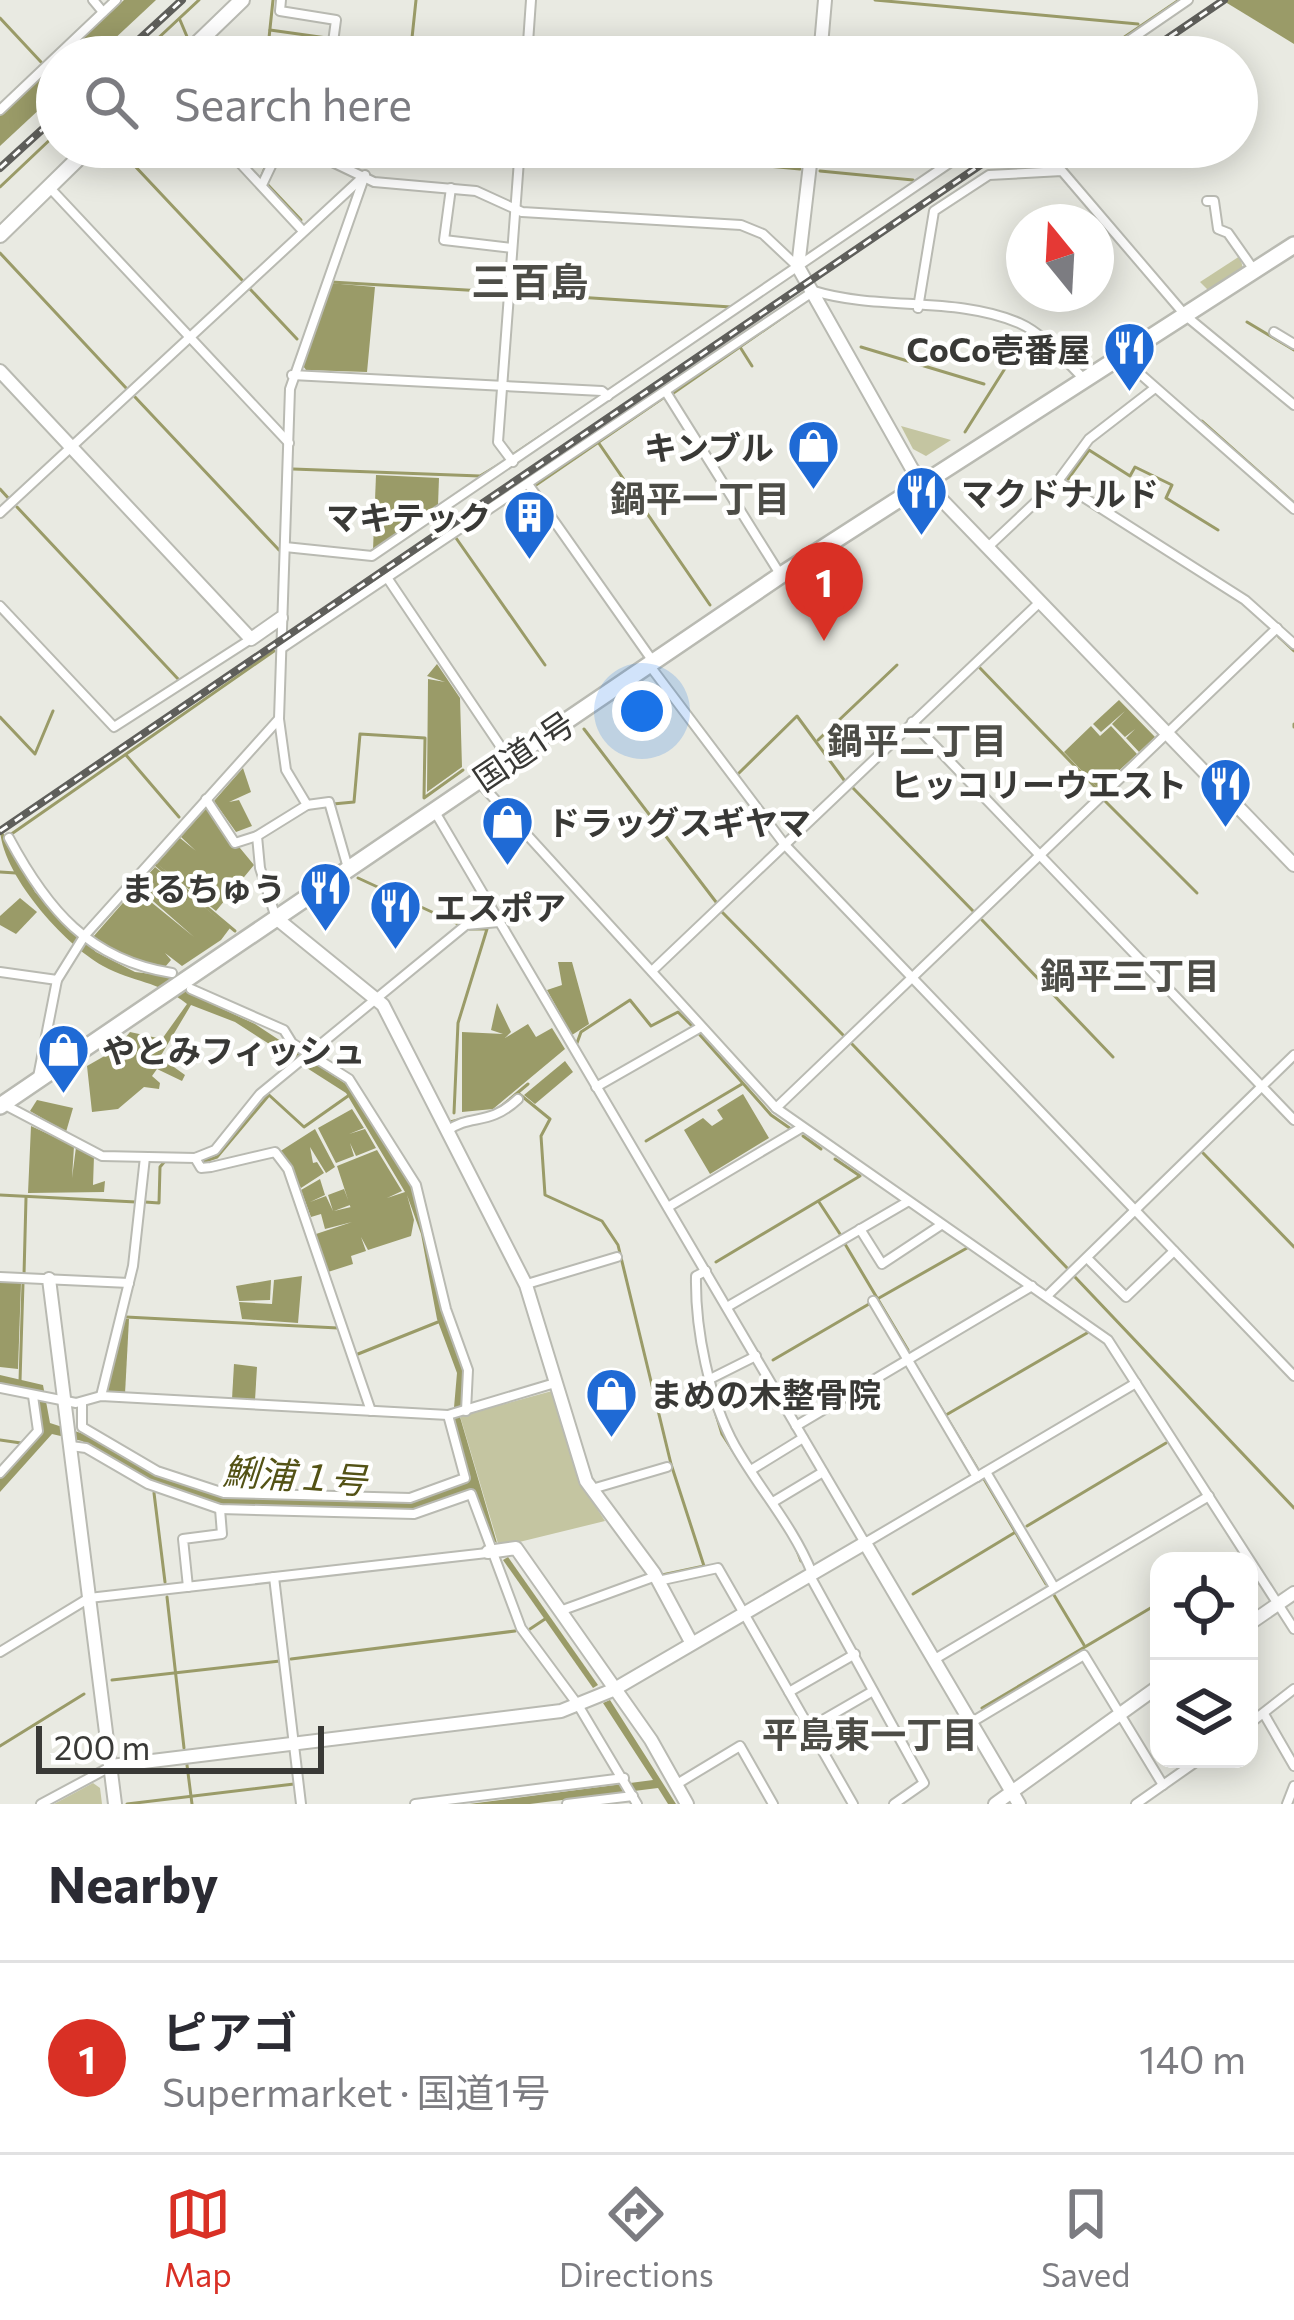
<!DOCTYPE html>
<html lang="en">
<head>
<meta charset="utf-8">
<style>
	:root { --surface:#fff; --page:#f2f2f3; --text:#2b2b33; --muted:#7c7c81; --line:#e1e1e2; --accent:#d93025 }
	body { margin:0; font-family:Commissioner,"Noto Sans JP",sans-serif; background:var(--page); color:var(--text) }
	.controls { position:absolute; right:36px; bottom:36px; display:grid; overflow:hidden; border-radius:24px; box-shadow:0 6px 30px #0003 }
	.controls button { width:108px; height:108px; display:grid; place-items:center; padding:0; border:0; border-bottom:3px solid var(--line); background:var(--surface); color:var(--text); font:60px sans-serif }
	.compass { position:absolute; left:1006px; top:204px; width:108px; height:108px; border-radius:50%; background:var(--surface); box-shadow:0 6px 30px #0003; rotate:342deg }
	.scale { position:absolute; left:36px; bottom:30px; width:288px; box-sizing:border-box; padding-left:12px; border:6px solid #393936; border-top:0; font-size:33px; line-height:42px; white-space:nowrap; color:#393936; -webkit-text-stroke:9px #fffffe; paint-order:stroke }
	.you { position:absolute; left:642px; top:711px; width:42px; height:42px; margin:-30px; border:9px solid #fff; border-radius:50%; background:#1a73e8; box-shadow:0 0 0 18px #1a73e833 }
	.badge { display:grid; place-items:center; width:78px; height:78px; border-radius:50%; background:var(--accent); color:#fff; font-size:39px; font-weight:700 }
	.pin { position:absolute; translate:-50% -99px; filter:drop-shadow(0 3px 6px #0008) }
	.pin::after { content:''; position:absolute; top:63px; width:42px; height:36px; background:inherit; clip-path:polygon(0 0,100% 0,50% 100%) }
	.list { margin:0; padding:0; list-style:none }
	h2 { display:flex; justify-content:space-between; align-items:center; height:156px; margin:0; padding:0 48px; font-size:51px }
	h2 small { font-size:39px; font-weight:400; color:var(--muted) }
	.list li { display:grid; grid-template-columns:78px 1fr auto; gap:36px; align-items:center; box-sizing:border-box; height:192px; padding:0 48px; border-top:3px solid var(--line) }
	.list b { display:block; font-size:45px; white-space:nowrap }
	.list p { margin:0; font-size:39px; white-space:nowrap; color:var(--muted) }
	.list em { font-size:39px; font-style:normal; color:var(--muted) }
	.icon { flex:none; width:66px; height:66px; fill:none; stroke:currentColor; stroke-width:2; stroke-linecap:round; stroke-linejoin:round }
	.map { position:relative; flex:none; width:1294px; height:1804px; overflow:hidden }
	.search { position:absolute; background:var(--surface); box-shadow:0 6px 30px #0003; left:36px; right:36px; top:36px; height:132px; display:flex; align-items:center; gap:30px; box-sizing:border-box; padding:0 42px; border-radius:66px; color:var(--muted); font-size:45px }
	.sheet { height:348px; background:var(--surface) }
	nav { display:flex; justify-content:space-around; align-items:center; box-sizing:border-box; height:168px; border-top:3px solid var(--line); background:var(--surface); font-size:33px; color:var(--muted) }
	nav a { display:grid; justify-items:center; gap:6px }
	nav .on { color:var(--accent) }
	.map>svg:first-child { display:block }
	.green { fill:#c4c5a1 }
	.water { fill:#9a9b68 }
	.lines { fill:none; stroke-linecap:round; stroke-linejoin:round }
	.stream { stroke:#9a9b68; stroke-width:3 }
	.street-casing { stroke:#b9bab2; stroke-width:12 }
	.secondary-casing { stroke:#b9bab2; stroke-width:16 }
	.primary-casing { stroke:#b9bab2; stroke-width:18 }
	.highway-casing { stroke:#b9bab2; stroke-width:20 }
	.street { stroke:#fff; stroke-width:8 }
	.secondary { stroke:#fff; stroke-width:12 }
	.primary { stroke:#fff; stroke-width:14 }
	.highway { stroke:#fff; stroke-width:15 }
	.rail-casing { stroke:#5f5f5b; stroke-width:8 }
	.rail { stroke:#fffffe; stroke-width:3; stroke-dasharray:9; stroke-linecap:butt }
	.labels { text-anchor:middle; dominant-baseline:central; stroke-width:9; stroke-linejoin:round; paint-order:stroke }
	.poi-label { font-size:33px; font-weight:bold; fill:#393936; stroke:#fffffe; text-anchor:end }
	.street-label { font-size:33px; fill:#393936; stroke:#fffffe }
	.neighbourhood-label { font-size:36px; font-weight:bold; fill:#4d4d47; stroke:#fffffe }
	.water-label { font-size:36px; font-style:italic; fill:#535215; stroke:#fffffe }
	.quarter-label { font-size:39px; font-weight:bold; fill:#4d4d47; stroke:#fffffe }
</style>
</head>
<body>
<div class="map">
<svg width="1294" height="1804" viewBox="0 0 1294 1804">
	<rect width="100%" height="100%" fill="#e9eae2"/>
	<g class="green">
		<path d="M1240 256 1243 269 1210 292 1200 282Z"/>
		<path d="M901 426 951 440 926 456 913 449Z"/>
		<path d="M552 1391 580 1482 605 1521 499 1547 460 1416Z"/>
		<path d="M93 1783 100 1788 102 1804H54Z"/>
	</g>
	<g class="water">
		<path d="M124 0H156L95 57H63Z"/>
		<path d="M1222 0H1294V44Z"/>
		<path d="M57 63V93L0 146V116Z"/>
		<path d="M329 283 375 287 367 372 306 370 301 363Z"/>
		<path d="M376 475 439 478 438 505 373 550Z"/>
		<path d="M437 664 460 698 462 767 427 792 428 679 445 682 427 676Z"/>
		<path d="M1119 700 1155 737 1139 752 1126 738 1135 729 1125 737 1112 724 1125 711 1101 732 1093 724Z"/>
		<path d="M1091 726 1100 736 1111 726 1137 754 1099 789 1064 752Z"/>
		<path d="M243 768 251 792 229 802 239 800 252 826 236 832 214 801Z"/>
		<path d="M207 808 254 865 216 911 157 864 180 838 196 851 181 837Z"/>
		<path d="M0 827 35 892 96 952 135 972 168 976 188 993 255 1024 352 1088 417 1196 443 1310 464 1371 460 1417 497 1543 488 1537 473 1489 413 1510 220 1505 155 1482 82 1441 52 1434 0 1492V1479L42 1431 36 1392 0 1383V1375L43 1385 50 1423 90 1436 156 1474 220 1496 411 1502 471 1479 453 1419 457 1373 437 1319 421 1234 407 1195 414 1220 411 1236 368 1250 361 1237 366 1251 351 1256 353 1264 328 1272 316 1234 352 1222 325 1229 321 1214 311 1217 301 1190 320 1179 325 1195 310 1202 326 1196 333 1211 328 1195 344 1189 350 1205 334 1211 351 1207 355 1221 337 1166 377 1150 402 1191 387 1198 405 1192 346 1093 235 1022 191 1005 160 1057 185 1075 182 1081 157 1069 152 1076 160 1083 159 1089 144 1087 118 1109 92 1112 87 1066 115 1050 130 1032 162 1039 187 1004C157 980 134 983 103 966 64 944 0 873 0 827Z"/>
		<path d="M155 867 230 928 221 940 182 966 165 953 171 960 165 967 131 963 93 937 135 889 194 937 137 887Z"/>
		<path d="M20 898 37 912 16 934 0 925V916Z"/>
		<path d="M558 962H572L589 1024 572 1035 547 990 562 985Z"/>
		<path d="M497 1003 511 1032 505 1038 528 1024 536 1037 552 1028 565 1049 493 1109 462 1112V1032L503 1034 491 1030Z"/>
		<path d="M565 1061 573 1072 535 1104 524 1095Z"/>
		<path d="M743 1094 769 1138 710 1174 684 1130 703 1118 712 1126 723 1119 717 1110Z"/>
		<path d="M37 1100 73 1108 66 1132 30 1111Z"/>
		<path d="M352 1109 364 1128 349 1134 365 1129 376 1148 356 1156 350 1143 354 1156 336 1163 318 1128Z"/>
		<path d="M31 1126 74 1146 72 1178 76 1147 94 1156 93 1185 105 1181 104 1192 28 1193Z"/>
		<path d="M315 1129 335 1167 326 1173 310 1147 313 1163 317 1162 324 1173 301 1188 279 1152Z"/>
		<path d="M302 1276 298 1323 242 1319 239 1302 272 1304 274 1280Z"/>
		<path d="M271 1280 270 1300 239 1301 236 1286Z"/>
		<path d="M0 1282 21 1283 18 1369 0 1367Z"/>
		<path d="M123 1319H129L125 1394 106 1393Z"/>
		<path d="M234 1364 257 1367 255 1400 232 1399Z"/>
		<path d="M508 1557 598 1685 593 1688 503 1560Z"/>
		<path d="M610 1700 676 1804H668L658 1788 530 1804H469L653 1780 603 1703Z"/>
	</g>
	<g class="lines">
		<g class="stream">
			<path d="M875 0 1138 24"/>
			<path d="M0 18 41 62"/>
			<path d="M180 20 188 39"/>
			<path d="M270 30 327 38"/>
			<path d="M138 57 199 0"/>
			<path d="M267 57 273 0"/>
			<path d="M410 57 416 0"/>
			<path d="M1095 57 1179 0"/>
			<path d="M117 147 242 280"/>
			<path d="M560 147 800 169"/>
			<path d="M820 171 913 180"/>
			<path d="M261 178 273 147"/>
			<path d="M268 185 301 220"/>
			<path d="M0 187 57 133"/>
			<path d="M851 226 962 150"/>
			<path d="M0 253 127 389"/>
			<path d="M331 282 500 292"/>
			<path d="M250 289 297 339"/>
			<path d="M515 293 731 307"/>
			<path d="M1247 322 1294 350"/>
			<path d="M740 347 752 366"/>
			<path d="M861 347 984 384"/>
			<path d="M609 390 727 310"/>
			<path d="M672 394 799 306"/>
			<path d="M135 397 279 550"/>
			<path d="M1202 421 1294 503"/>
			<path d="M965 432 1026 335"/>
			<path d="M598 442 710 605"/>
			<path d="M514 454 599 397"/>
			<path d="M293 469 480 476 500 464"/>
			<path d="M1068 479 1089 450 1130 476 1135 467 1172 485 1166 498 1218 530"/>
			<path d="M536 485 663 398"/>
			<path d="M1062 488 1101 513"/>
			<path d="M0 489 10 500"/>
			<path d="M17 507 179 680"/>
			<path d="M456 538 545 665"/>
			<path d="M1279 637 1294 651"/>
			<path d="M979 667 1098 790"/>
			<path d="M0 717 35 754 53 711"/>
			<path d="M1294 724V727"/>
			<path d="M584 729 716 902"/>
			<path d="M818 740 897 665"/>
			<path d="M126 755 179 817"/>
			<path d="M739 773 797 716 844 780"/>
			<path d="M852 787 974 912"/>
			<path d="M1105 801 1197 893"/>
			<path d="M333 804 354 802 360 734 425 738 424 798 463 770"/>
			<path d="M10 835 274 651"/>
			<path d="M154 863 235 931"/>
			<path d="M0 872 16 873"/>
			<path d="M358 878 458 924"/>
			<path d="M722 912 845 1037"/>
			<path d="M982 920 1113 1057"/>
			<path d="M91 935 205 808"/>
			<path d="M700 1035 771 1115 791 1129"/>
			<path d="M577 1043 581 1032 630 1000 651 1026 678 1012 693 1027"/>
			<path d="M852 1044 1070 1271"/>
			<path d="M518 1093 550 1119 541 1136 545 1195 602 1221 618 1245 671 1464 704 1566 662 1575"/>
			<path d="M497 1110 528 1084"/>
			<path d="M454 1113 458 1023 487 929H470"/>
			<path d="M450 1122 466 1118"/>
			<path d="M803 1136 821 1149"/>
			<path d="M646 1141 742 1084"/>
			<path d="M1203 1153 1294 1247"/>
			<path d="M205 1161 217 1157 269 1095 304 1127 348 1096"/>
			<path d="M0 1195 136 1202"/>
			<path d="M145 1202 159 1203 160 1167 165 1161"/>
			<path d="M819 1202 840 1234"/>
			<path d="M845 1244 908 1350"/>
			<path d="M716 1262 860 1176 835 1159"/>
			<path d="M24 1275 26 1198"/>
			<path d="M1075 1277 1294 1508"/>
			<path d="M693 1292 695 1324"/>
			<path d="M879 1298 967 1248"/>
			<path d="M126 1317 338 1328"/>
			<path d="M358 1354 438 1322"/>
			<path d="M773 1360 869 1304"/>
			<path d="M913 1361 977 1468"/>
			<path d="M20 1381 23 1283"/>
			<path d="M711 1398 722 1434 742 1465"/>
			<path d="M946 1415 1087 1333"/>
			<path d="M0 1440 21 1443"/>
			<path d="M984 1479 1046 1584"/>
			<path d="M154 1493 165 1582"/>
			<path d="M1027 1526 1166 1443"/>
			<path d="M796 1548 801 1561"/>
			<path d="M1230 1561 1240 1555"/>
			<path d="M913 1594 1014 1533"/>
			<path d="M1054 1595 1084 1645"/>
			<path d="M167 1597 184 1748"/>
			<path d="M530 1629 545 1619"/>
			<path d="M291 1659 515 1631"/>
			<path d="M112 1680 280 1661"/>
			<path d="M982 1708 1159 1603"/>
			<path d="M0 1746 84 1694"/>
			<path d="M187 1765 192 1804"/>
			<path d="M127 1804 294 1784"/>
		</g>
		<defs>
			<g id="street">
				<path d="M93 0 103 12"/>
				<path d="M281 0 280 11 336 20 331 57"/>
				<path d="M527 57 531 0"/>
				<path d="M1105 57 1188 0"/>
				<path d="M0 110 116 0"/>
				<path d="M301 147 374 182 476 191 522 212 741 225 763 234 797 266"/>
				<path d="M204 149 240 163 303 231"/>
				<path d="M262 185 280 147"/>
				<path d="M50 188 289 443"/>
				<path d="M451 188 444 240 512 248"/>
				<path d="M1207 201H1214L1218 229 1228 233 1254 270"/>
				<path d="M918 308 934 211 989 175 1062 171 1186 316 1294 405"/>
				<path d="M1274 332 1294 344"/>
				<path d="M1122 358 1294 509"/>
				<path d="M292 375 602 391 608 396"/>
				<path d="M666 392 780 574"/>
				<path d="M513 462 498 442 520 147"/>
				<path d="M1058 481 1245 600 1294 644"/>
				<path d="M528 484 652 660"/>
				<path d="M0 513 364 176"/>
				<path d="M989 546 1058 481 1089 439 1155 388"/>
				<path d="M285 547 372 556 973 147"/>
				<path d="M388 579 509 759"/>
				<path d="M0 606 114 727 251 639"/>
				<path d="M282 648 814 291C879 311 957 296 1019 323 1044 334 1064 359 1083 378"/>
				<path d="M650 666 785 845 1294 1376"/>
				<path d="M912 722 1294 1120"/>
				<path d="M479 782 776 1108 1108 1340 1294 1629"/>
				<path d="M206 799 235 843 257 836"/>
				<path d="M307 805 329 802 348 868"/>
				<path d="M435 812 865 1543 1136 1383"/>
				<path d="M9 838C47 909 89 960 172 973"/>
				<path d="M276 918 260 868 257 836 307 805 286 770 279 719 290 389 365 175"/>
				<path d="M652 971 1041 601"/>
				<path d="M0 972 57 980"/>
				<path d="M191 989 284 1030 292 1043 349 1079 416 1185 446 1309 468 1370 466 1411"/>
				<path d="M38 1077 57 980 85 935 278 720"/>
				<path d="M596 1087 701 1027"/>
				<path d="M5 1105 102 1156 195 1158 215 1150 260 1094 466 925 499 922"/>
				<path d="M776 1108 1277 628"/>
				<path d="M447 1131C471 1113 488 1127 518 1099"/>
				<path d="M195 1158 201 1168 211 1167 275 1152 288 1169 371 1411"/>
				<path d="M668 1207 801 1128"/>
				<path d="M860 1229 882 1264 941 1225"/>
				<path d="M1087 1258 1126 1297 1174 1251"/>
				<path d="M706 1271 696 1276C695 1329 709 1399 735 1446 760 1490 793 1526 812 1573"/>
				<path d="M0 1277 129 1283"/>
				<path d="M527 1284 617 1257"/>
				<path d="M1047 1296 1294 1055"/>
				<path d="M873 1301 977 1477"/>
				<path d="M727 1307 907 1202"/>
				<path d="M712 1378 756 1356"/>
				<path d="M0 1388 76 1403 101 1396 448 1415 555 1383"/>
				<path d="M101 1396 133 1266 145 1157"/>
				<path d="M82 1402V1427L157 1471 224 1493 410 1498 465 1478 448 1415"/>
				<path d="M796 1426 1032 1286"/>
				<path d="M71 1446 86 1448 148 1484 220 1509 414 1514 471 1494 521 1628 578 1705 637 1804"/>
				<path d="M751 1470 803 1438"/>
				<path d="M986 1472 1054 1587"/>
				<path d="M0 1473 38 1431 33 1396"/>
				<path d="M592 1489 667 1467"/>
				<path d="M773 1502 823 1472"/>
				<path d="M810 1576 924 1783 894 1804"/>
				<path d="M274 1577 301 1804"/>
				<path d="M658 1581 718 1568 853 1804"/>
				<path d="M188 1587 183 1539 222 1534 220 1509"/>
				<path d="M560 1611 656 1576"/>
				<path d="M0 1652 89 1598 487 1553"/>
				<path d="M935 1659 1209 1496"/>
				<path d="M789 1692 855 1654"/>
				<path d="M1264 1714 1294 1766"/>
				<path d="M972 1722 1084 1655 1163 1785"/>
				<path d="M1249 1724 1294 1689"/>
				<path d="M809 1728 873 1691"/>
				<path d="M677 1784 740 1746 773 1804"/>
				<path d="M41 1804 110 1767"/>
				<path d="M415 1804 624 1778"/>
				<path d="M567 1804 633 1796"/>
				<path d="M1136 1804 1200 1759"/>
				<path d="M1287 1804 1294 1786"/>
			</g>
			<g id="secondary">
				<path d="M820 57 825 0"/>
				<path d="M812 147 798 267 912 469 1294 865"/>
				<path d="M0 371 251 639 281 618"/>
				<path d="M276 918 383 1005 526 1285 586 1481 654 1573 691 1642"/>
				<path d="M49 1279 115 1804"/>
				<path d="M488 1552 516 1548 651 1740 687 1804"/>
				<path d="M1249 1624 1294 1593"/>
				<path d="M111 1766 561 1711 613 1690 865 1543 1019 1804"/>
				<path d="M995 1804 1159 1686"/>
			</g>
			<g id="primary">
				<path d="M183 57 242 0"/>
				<path d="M0 235 90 147"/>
			</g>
			<path id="highway" d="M0 1106 781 575 1294 245"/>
		</defs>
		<use href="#street" class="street-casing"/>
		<use href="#secondary" class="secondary-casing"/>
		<use href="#primary" class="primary-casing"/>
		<use href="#highway" class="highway-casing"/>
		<use href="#street" class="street"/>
		<use href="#secondary" class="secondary"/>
		<use href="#primary" class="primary"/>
		<use href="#highway" class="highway"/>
		<defs>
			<g id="rail">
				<path d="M120 57 182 0"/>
				<path d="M1140 57 1224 0"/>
				<path d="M0 168 57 116"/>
				<path d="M0 831 1007 147"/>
			</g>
		</defs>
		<use href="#rail" class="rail-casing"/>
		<use href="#rail" class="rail"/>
	</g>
	<defs>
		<symbol id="restaurant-pin" viewBox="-11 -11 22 30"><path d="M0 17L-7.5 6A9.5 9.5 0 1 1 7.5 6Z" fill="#1f6ad5" stroke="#fffffe"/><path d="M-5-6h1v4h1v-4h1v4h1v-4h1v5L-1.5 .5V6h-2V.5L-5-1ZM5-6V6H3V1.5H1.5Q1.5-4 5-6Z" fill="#fff"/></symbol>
		<symbol id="shop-pin" viewBox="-11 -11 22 30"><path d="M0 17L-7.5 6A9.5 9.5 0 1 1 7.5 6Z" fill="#1f6ad5" stroke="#fffffe"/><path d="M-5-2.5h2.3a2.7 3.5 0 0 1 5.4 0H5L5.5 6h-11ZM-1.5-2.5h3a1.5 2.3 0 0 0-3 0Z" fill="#fff"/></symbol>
		<symbol id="building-pin" viewBox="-11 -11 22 30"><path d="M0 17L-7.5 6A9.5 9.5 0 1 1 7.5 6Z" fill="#1f6ad5" stroke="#fffffe"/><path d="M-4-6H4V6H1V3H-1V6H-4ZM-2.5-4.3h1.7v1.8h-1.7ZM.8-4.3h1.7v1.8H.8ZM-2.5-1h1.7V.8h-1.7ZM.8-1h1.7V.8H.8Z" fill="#fff"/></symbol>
	</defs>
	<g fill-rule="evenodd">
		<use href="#restaurant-pin" x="1100" y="318" width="59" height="81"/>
		<use href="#shop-pin" x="784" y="416" width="59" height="81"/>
		<use href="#restaurant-pin" x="892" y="462" width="59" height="81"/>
		<use href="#building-pin" x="500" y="486" width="59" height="81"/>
		<use href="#restaurant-pin" x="1196" y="754" width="59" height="81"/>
		<use href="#shop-pin" x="478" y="792" width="59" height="81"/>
		<use href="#restaurant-pin" x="296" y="858" width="59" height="81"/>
		<use href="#restaurant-pin" x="366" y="876" width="59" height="81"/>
		<use href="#shop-pin" x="34" y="1020" width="59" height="81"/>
		<use href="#shop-pin" x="582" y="1364" width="59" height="81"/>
	</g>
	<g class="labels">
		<g class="poi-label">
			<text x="1090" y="348">CoCo壱番屋</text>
			<text x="774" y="446">キンブル</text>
			<text x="961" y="492" text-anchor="start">マクドナルド</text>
			<text x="491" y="516">マキテック</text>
			<text x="1187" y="783">ヒッコリーウエスト</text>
			<text x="547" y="821" text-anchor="start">ドラッグスギヤマ</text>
			<text x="286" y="887">まるちゅう</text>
			<text x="434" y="906" text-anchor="start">エスポア</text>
			<text x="102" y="1049" text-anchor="start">やとみフィッシュ</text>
			<text x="650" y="1393" text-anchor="start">まめの木整骨院</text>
		</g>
		<g class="street-label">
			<text transform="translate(523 750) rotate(-34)">国道1号</text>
		</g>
		<g class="neighbourhood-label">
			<text x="700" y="497">鍋平一丁目</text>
			<text x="917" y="739">鍋平二丁目</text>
			<text x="1130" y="974">鍋平三丁目</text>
			<text x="870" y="1733">平島東一丁目</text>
		</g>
		<g class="water-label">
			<text transform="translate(295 1474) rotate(4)">鯏浦１号</text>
		</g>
		<g class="quarter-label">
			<text x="530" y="280">三百島</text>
		</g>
	</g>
</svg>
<div class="controls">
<button><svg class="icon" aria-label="locate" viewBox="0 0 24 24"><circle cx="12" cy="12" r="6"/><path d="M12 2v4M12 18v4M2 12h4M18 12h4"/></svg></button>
<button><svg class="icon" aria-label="layers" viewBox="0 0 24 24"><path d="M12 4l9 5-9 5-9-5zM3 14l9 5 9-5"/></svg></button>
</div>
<svg class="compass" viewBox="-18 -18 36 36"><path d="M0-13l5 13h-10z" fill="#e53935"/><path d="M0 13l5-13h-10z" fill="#7c7c81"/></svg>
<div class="scale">200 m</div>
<div class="you"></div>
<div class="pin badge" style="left:824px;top:641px">1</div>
<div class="search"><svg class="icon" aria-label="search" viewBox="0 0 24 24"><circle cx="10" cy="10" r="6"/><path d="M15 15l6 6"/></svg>Search here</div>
</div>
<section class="sheet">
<h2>Nearby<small></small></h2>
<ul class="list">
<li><span class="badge">1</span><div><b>ピアゴ</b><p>Supermarket · 国道1号</p></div><em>140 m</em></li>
</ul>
</section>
<nav>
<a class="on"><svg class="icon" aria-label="map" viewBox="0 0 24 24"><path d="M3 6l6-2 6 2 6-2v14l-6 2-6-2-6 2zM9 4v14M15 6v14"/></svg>Map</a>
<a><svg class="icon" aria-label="directions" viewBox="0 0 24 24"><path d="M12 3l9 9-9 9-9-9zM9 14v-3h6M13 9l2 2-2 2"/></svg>Directions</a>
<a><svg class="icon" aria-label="saved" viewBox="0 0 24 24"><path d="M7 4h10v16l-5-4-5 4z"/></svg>Saved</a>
</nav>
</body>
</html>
